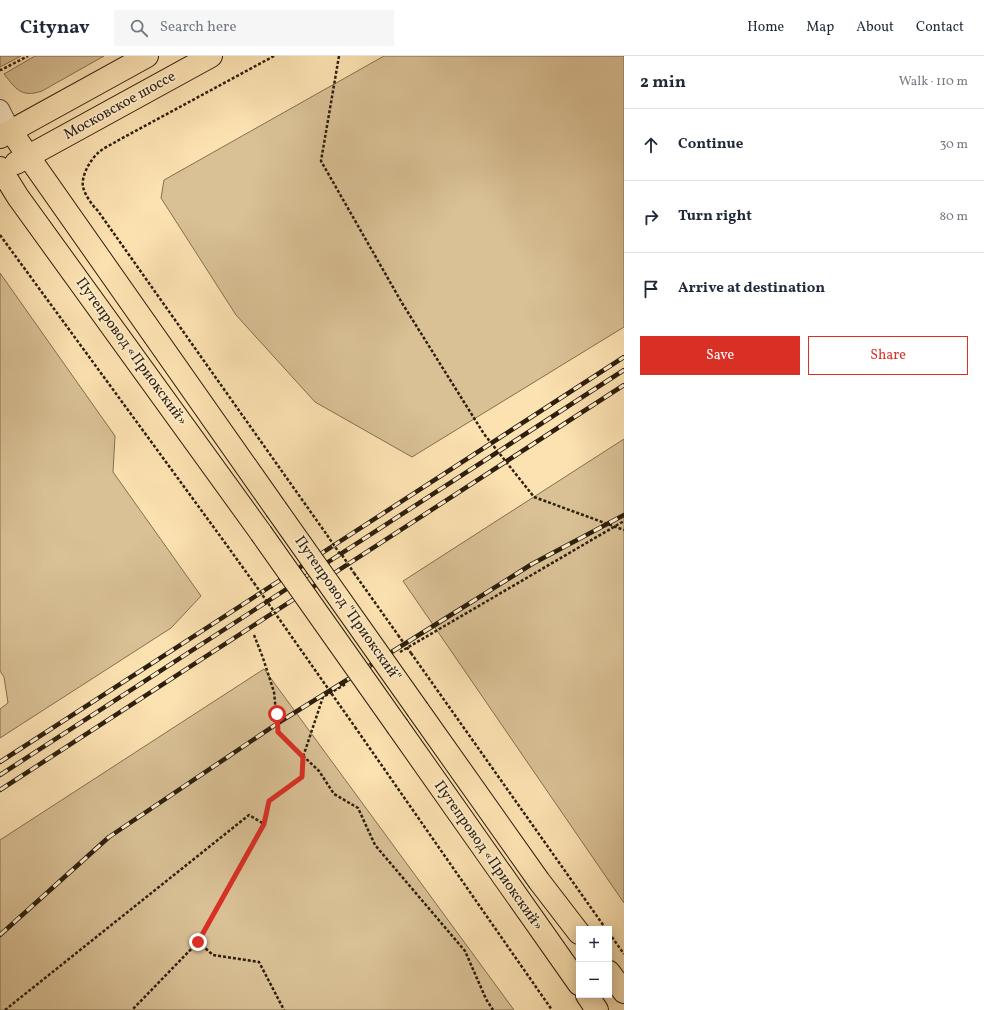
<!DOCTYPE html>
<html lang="en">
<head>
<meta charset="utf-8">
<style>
	:root { --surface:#fff; --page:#f6f6f7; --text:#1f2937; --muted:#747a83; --line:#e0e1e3; --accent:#d93025 }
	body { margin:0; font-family:Vollkorn,serif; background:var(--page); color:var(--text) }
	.controls { position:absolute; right:12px; bottom:12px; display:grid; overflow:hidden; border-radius:0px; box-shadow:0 2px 10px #0003 }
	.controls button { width:36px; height:36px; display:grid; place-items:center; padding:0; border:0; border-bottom:1px solid var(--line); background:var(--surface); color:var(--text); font:20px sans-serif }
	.stop { position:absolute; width:12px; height:12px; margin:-9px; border:3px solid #d93025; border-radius:50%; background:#fff }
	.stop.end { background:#d93025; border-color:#fff; box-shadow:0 1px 4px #0008 }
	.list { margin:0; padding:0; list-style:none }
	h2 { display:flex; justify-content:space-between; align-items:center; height:52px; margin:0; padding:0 16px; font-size:17px }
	h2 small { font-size:13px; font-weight:400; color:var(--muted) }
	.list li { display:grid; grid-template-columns:26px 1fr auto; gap:12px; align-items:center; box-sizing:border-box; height:72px; padding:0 16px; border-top:1px solid var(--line) }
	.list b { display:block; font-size:15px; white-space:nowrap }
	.list em { font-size:13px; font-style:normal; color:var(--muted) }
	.actions { display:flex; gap:8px; padding:12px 16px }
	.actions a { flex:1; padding:9px 0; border:1px solid var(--accent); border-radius:0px; text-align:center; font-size:14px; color:var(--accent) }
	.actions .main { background:var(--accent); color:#fff }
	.icon { flex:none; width:22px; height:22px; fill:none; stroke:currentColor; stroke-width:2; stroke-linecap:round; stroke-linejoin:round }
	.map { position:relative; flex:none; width:624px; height:954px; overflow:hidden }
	header { display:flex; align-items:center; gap:24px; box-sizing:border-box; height:56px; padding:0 20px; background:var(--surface); border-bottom:1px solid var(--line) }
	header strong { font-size:19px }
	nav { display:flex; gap:22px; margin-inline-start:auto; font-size:14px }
	.search { width:280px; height:36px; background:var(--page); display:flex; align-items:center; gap:10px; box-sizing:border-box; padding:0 14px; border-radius:0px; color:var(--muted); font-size:15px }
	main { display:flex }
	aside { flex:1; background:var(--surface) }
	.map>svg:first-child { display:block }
	.green { fill:#d9c095; stroke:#827051 }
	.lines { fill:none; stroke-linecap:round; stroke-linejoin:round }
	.minor-casing { stroke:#605036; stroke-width:20 }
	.major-casing { stroke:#2c1f0d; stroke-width:24 }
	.path { stroke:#2c1f0d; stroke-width:2.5; stroke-dasharray:3 2; stroke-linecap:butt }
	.minor { stroke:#fdeccc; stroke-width:18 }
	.major { stroke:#fce1b1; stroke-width:22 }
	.rail-casing { stroke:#2c1f0d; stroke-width:4.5 }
	.rail { stroke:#fdeccc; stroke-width:3; stroke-dasharray:9; stroke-linecap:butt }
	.major-bridge-casing { stroke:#2c1f0d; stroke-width:24; stroke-linecap:butt }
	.path-bridge { stroke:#2c1f0d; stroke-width:2.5; stroke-dasharray:3 2; stroke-linecap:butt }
	.major-bridge { stroke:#fce1b1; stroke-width:22 }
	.route { stroke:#d93025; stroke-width:5 }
	.labels { text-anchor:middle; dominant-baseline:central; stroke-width:3.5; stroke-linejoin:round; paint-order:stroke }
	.street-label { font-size:15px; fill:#2c1f0d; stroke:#fdeccc }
</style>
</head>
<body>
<header>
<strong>Citynav</strong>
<div class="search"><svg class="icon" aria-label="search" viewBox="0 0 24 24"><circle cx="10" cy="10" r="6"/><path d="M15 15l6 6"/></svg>Search here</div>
<nav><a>Home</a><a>Map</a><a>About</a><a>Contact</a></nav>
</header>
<main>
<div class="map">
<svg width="624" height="954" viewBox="0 0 624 954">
	<rect width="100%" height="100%" fill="#fce1b1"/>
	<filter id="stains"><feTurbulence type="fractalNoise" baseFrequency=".005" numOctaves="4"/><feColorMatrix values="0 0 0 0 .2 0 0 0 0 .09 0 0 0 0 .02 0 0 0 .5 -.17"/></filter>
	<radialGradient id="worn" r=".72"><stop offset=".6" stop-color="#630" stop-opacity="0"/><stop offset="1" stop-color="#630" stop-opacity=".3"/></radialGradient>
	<g class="green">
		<path d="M0 0H21L0 11Z"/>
		<path d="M35 0H104L42 35C21 42 16 33 4 18Z"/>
		<path d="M384 0H624V271L412 401 315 346 236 259 161 142 164 124Z"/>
		<path d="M0 217 115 380 113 416 201 540 171 572 0 682V653L8 647 4 621 0 615Z"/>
		<path d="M624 383V847L403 525Z"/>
		<path d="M264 613 514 954H0V784Z"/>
	</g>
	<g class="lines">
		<defs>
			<path id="minor" d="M0 53 11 75"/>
			<g id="major">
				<path d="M11 75 28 100 276 453"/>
				<path d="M0 81 147 0"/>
				<path d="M16 107 211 0"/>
				<path d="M0 112 18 141 261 477"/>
				<path d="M418 654 539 825 579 877"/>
				<path d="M398 671 579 928"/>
				<path d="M609 916 624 936"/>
				<path d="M587 939 597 954"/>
			</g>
		</defs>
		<use href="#minor" class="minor-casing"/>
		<use href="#major" class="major-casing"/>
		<g class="path">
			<path d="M274 0 117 85C111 89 103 92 98 97 90 104 81 120 83 131 85 139 92 149 98 155L327 479"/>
			<path d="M339 0 321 105 402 247 484 378 534 441 624 474"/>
			<path d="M0 13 1 14 28 0"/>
			<path d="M0 179 223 484 254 527"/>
			<path d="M340 498 342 499"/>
			<path d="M354 517 398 579"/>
			<path d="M254 579 263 602 274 636 278 676 319 715 334 738 358 752 375 789 465 895 486 943 493 954"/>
			<path d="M400 596 624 465"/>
			<path d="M411 597 606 873"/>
			<path d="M355 671 552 954"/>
			<path d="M264 768 269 745 302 721 303 701 323 641 346 628"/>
			<path d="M609 877 624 898"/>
			<path d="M198 886 213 899 259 906 284 954"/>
			<path d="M5 954 249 759 264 768 198 886 132 954"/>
		</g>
		<use href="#minor" class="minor"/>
		<use href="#major" class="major"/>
		<defs>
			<g id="rail">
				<path d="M0 706 624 301"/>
				<path d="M0 719 624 314"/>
				<path d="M0 734 624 329"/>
				<path d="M0 879 109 781 278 667 446 562 532 508 624 459"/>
			</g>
		</defs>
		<use href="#rail" class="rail-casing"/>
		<use href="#rail" class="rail"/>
		<defs>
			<g id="major-bridge">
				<path d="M276 453 418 654"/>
				<path d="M261 477 398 671"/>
			</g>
		</defs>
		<use href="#major-bridge" class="major-bridge-casing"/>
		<g class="path-bridge">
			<path d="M327 479 340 498"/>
			<path d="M342 499 354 517"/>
			<path d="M254 527 355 671"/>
			<path d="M398 579 411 597"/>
		</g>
		<use href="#major-bridge" class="major-bridge"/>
	</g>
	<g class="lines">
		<path class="route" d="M198 886 264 768 269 745 302 721 303 701 278 676 277 658"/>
	</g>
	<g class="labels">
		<g class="street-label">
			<text transform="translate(120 50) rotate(-29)">Московское шоссе</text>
			<text transform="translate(131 296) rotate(54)">Путепровод «Приокский»</text>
			<text transform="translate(347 553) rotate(55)">Путепровод "Приокский"</text>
			<text transform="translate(488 800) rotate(55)">Путепровод «Приокский»</text>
		</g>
	</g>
	<rect width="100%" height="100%" filter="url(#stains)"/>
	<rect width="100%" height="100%" fill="url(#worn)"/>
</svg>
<div class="controls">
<button>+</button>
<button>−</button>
</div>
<div class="stop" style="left:277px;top:658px"></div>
<div class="stop end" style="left:198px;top:886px"></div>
</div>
<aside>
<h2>2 min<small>Walk · 110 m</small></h2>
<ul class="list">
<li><svg class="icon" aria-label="ahead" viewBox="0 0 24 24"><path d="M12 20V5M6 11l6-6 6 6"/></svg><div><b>Continue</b></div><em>30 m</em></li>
<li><svg class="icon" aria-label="right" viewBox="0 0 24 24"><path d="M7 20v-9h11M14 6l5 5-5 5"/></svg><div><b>Turn right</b></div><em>80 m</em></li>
<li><svg class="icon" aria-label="arrive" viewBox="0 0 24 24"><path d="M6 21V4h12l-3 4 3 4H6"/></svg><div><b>Arrive at destination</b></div></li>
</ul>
<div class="actions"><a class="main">Save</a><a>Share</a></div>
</aside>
</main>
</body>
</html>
